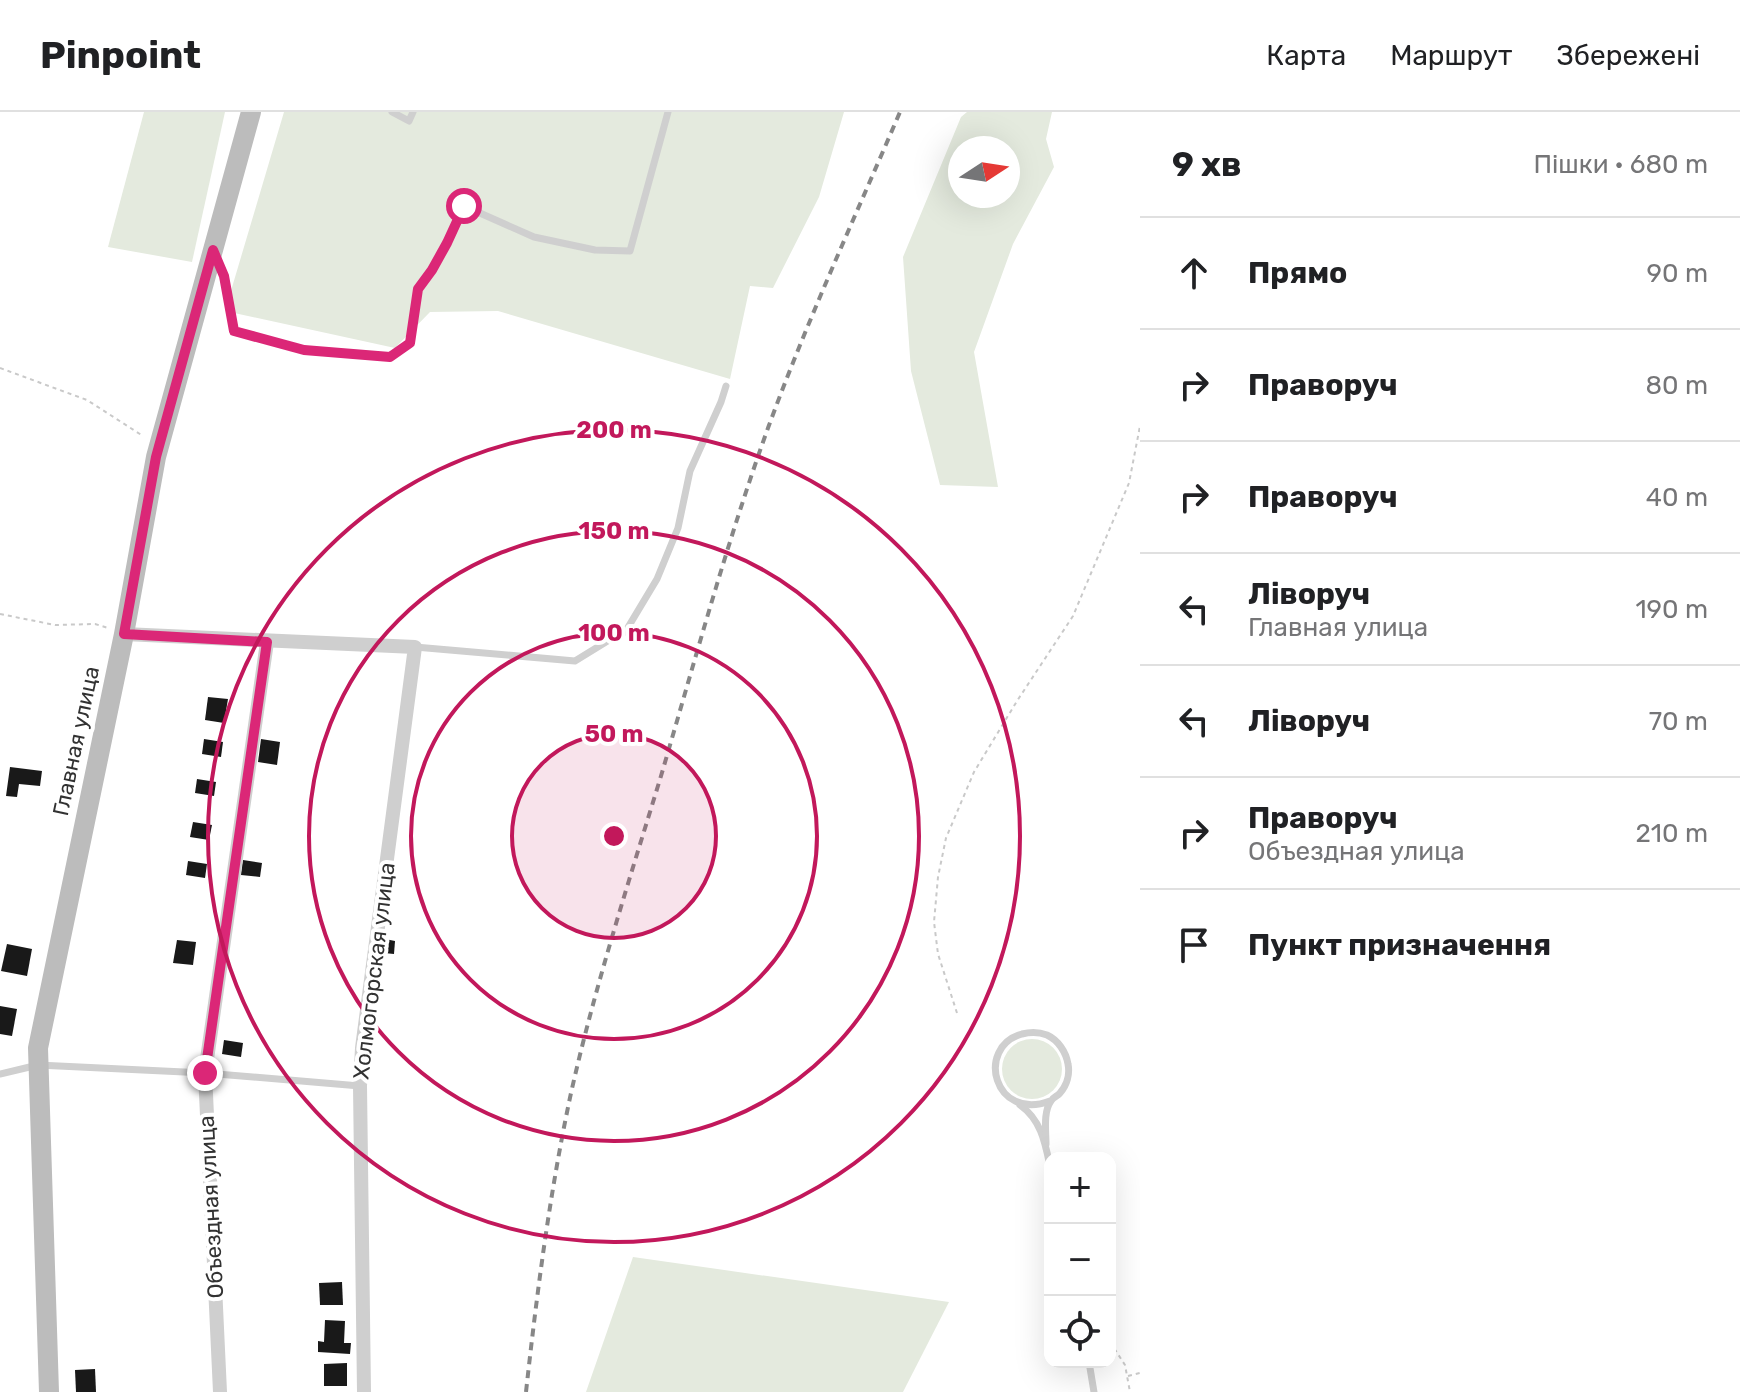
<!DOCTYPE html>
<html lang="uk">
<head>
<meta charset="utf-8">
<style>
	:root { --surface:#fff; --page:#f6f6f6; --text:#202124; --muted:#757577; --line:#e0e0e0 }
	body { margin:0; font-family:Rubik,sans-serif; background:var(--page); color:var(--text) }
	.controls { position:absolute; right:24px; bottom:24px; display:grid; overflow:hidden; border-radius:16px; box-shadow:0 8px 32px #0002 }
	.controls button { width:72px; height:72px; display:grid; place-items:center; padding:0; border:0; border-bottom:2px solid var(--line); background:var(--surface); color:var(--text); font:40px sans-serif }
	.compass { position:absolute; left:948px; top:24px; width:72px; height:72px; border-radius:50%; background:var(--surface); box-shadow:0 8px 32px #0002; rotate:78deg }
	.stop { position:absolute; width:24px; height:24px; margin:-18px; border:6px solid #db2777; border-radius:50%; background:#fff }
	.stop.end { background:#db2777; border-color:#fff; box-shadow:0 2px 8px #0008 }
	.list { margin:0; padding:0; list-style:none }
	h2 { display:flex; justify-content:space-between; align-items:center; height:104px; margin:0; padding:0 32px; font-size:34px }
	h2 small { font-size:26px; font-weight:400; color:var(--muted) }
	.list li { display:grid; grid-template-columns:52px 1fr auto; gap:24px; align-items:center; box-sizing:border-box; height:112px; padding:0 32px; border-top:2px solid var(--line) }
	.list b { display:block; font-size:30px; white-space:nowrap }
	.list p { margin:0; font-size:26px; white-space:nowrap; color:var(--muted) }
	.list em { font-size:26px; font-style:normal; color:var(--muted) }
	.icon { flex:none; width:44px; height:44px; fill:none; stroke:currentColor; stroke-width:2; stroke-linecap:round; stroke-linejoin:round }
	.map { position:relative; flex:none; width:1140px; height:1280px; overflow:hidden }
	header { display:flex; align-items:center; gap:48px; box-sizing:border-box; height:112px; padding:0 40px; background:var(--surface); border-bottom:2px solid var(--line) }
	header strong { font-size:38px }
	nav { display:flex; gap:44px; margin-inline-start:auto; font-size:28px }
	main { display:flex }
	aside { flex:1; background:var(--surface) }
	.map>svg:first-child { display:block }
	.green { fill:#e4eade; fill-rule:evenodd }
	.building { fill:#191919 }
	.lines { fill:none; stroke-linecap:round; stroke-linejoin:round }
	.path { stroke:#c9c9c9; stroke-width:2; stroke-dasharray:4 4; stroke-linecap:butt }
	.lane { stroke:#cfcfcf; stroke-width:7 }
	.street { stroke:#cfcfcf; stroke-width:14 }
	.secondary { stroke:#bcbcbc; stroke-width:20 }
	.rail { stroke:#878787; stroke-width:4; stroke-dasharray:8 6; stroke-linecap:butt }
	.route { stroke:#db2777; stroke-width:10 }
	.ring { fill:none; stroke:#c2185b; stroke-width:4 }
	.labels { text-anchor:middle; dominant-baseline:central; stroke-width:8; stroke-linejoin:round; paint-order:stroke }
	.street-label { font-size:22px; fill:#323232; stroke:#fff }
	.centre { fill:#c2185b; stroke:#fff; stroke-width:4 }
	.ring-label { font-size:24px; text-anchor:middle; font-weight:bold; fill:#c2185b; stroke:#fff; stroke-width:8; stroke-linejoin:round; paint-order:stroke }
</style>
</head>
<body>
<header>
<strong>Pinpoint</strong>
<nav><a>Карта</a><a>Маршрут</a><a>Збережені</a></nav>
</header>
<main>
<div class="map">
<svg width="1140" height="1280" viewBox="0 0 1140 1280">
	<rect width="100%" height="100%" fill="#fff"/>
	<g class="green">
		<path d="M144 0H225L192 150 108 135Z"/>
		<path d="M284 0H844L819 85 773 176 750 174 730 267 498 199 430 200 395 236 225 199Z"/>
		<path d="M967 0H1052L1046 27 1054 55 1013 132 974 240 998 375 940 373 911 259 903 145 961 5ZM960 36H1008V84H960Z"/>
		<circle cx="1032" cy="957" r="30"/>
		<path d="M633 1145 949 1190 903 1280H586Z"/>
	</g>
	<g class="building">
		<path d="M208 585 228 587 224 611 205 608Z"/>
		<path d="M204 627 223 630 221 645 202 642Z"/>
		<path d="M261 627 280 630 277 653 258 650Z"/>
		<path d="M10 655 42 659 40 674 19 672 17 685 6 684Z"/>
		<path d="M197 667 216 670 214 684 195 681Z"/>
		<path d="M193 710 212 713 209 728 190 725Z"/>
		<path d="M243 748 262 751 260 765 241 763Z"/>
		<path d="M188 749 207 752 205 766 186 763Z"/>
		<path d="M385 827 395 829 394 842 384 841Z"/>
		<path d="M177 828 196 830 193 853 173 851Z"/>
		<path d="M7 832 32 837 27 864 1 859Z"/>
		<path d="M0 894 17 897 12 924 0 922Z"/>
		<path d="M224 928 243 931 241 945 222 942Z"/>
		<path d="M342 1170 343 1193H320L319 1171Z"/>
		<path d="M325 1208 345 1209 344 1231H351L350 1242 318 1240V1229L324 1230Z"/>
		<path d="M347 1251V1274H324V1252Z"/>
		<path d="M95 1257 96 1280H76L75 1258Z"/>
	</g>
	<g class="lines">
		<g class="path">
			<path d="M0 256 87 288 143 324"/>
			<path d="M0 502 55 513 95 512 108 516"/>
			<path d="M957 901 938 842 934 810 938 765 946 726 974 660 1017 589 1073 504 1129 371 1140 314"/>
			<path d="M1110 1230 1125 1253 1130 1280"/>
			<path d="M1128 1264 1140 1261"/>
		</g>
		<g class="lane">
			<path d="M392 0 409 9 413 0"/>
			<path d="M216 145 224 164 234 219 304 238 390 245 410 231 418 177 432 158 447 131 464 94 534 125 595 138 630 139 668 0"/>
			<path d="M415 535 575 549 627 517 657 467 678 416 690 359 721 290 726 274"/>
			<path d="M0 962 38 953 205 961 360 974"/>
			<path d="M1020 993C1041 1008 1045 1030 1050 1054"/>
			<path d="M1046 1032C1046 1019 1043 1000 1051 989 1053 985 1058 984 1060 981 1067 973 1070 962 1068 952 1066 940 1058 928 1047 923 1039 920 1030 920 1022 922 975 935 994 1010 1050 989"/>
			<path d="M1089 1250 1094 1280"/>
		</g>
		<g class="street">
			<path d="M124 522 415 535 362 936 360 974 364 1280"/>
			<path d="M220 1280 205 961 267 530"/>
		</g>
		<path class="secondary" d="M49 1280 38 936 124 522 156 345 251 0"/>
		<path class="rail" d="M526 1280C537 1180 550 1079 571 981 595 874 629 769 661 664 695 548 727 430 768 316 807 209 855 105 900 0"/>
	</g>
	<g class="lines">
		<path class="route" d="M205 961 267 530 124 522 156 345 213 138 224 164 234 219 304 238 390 245 410 231 418 177 432 158 447 131 464 94"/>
	</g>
	<circle cx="614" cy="724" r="102" fill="#c2185b" fill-opacity=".12"/>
	<g class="ring">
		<circle cx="614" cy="724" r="102"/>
		<circle cx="614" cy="724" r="203"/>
		<circle cx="614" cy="724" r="305"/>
		<circle cx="614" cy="724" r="406"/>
	</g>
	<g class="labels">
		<g class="street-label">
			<text transform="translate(76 629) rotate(-78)">Главная улица</text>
			<text transform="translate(374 859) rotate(-83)">Холмогорская улица</text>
			<text transform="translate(211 1095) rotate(-93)">Объездная улица</text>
		</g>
	</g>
	<circle cx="614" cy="724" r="12" class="centre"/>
	<g class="ring-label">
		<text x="614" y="326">200 m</text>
		<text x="614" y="427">150 m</text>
		<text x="614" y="529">100 m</text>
		<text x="614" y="630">50 m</text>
	</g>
</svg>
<div class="controls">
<button>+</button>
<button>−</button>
<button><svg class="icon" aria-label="locate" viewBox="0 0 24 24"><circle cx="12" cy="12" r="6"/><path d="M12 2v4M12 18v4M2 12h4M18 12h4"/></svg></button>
</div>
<svg class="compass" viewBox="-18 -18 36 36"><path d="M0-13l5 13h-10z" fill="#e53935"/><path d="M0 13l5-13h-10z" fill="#757577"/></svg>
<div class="stop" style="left:464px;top:94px"></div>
<div class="stop end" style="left:205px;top:961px"></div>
</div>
<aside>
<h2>9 хв<small>Пішки · 680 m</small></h2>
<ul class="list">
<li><svg class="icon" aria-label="ahead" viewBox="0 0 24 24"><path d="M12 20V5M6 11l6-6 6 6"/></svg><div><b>Прямо</b></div><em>90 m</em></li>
<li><svg class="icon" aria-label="right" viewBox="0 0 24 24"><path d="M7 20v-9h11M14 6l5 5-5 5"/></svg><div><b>Праворуч</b></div><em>80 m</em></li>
<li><svg class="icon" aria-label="right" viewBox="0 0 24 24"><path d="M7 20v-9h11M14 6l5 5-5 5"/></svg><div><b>Праворуч</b></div><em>40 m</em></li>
<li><svg class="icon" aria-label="left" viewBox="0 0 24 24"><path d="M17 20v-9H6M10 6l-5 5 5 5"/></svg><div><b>Ліворуч</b><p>Главная улица</p></div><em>190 m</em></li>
<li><svg class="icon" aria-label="left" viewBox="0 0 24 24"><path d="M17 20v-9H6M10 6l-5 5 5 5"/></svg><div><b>Ліворуч</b></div><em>70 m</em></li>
<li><svg class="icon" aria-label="right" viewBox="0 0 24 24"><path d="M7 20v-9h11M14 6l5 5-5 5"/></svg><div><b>Праворуч</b><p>Объездная улица</p></div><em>210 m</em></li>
<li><svg class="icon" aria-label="arrive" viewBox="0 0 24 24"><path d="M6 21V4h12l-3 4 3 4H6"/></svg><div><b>Пункт призначення</b></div></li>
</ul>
</aside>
</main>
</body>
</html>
